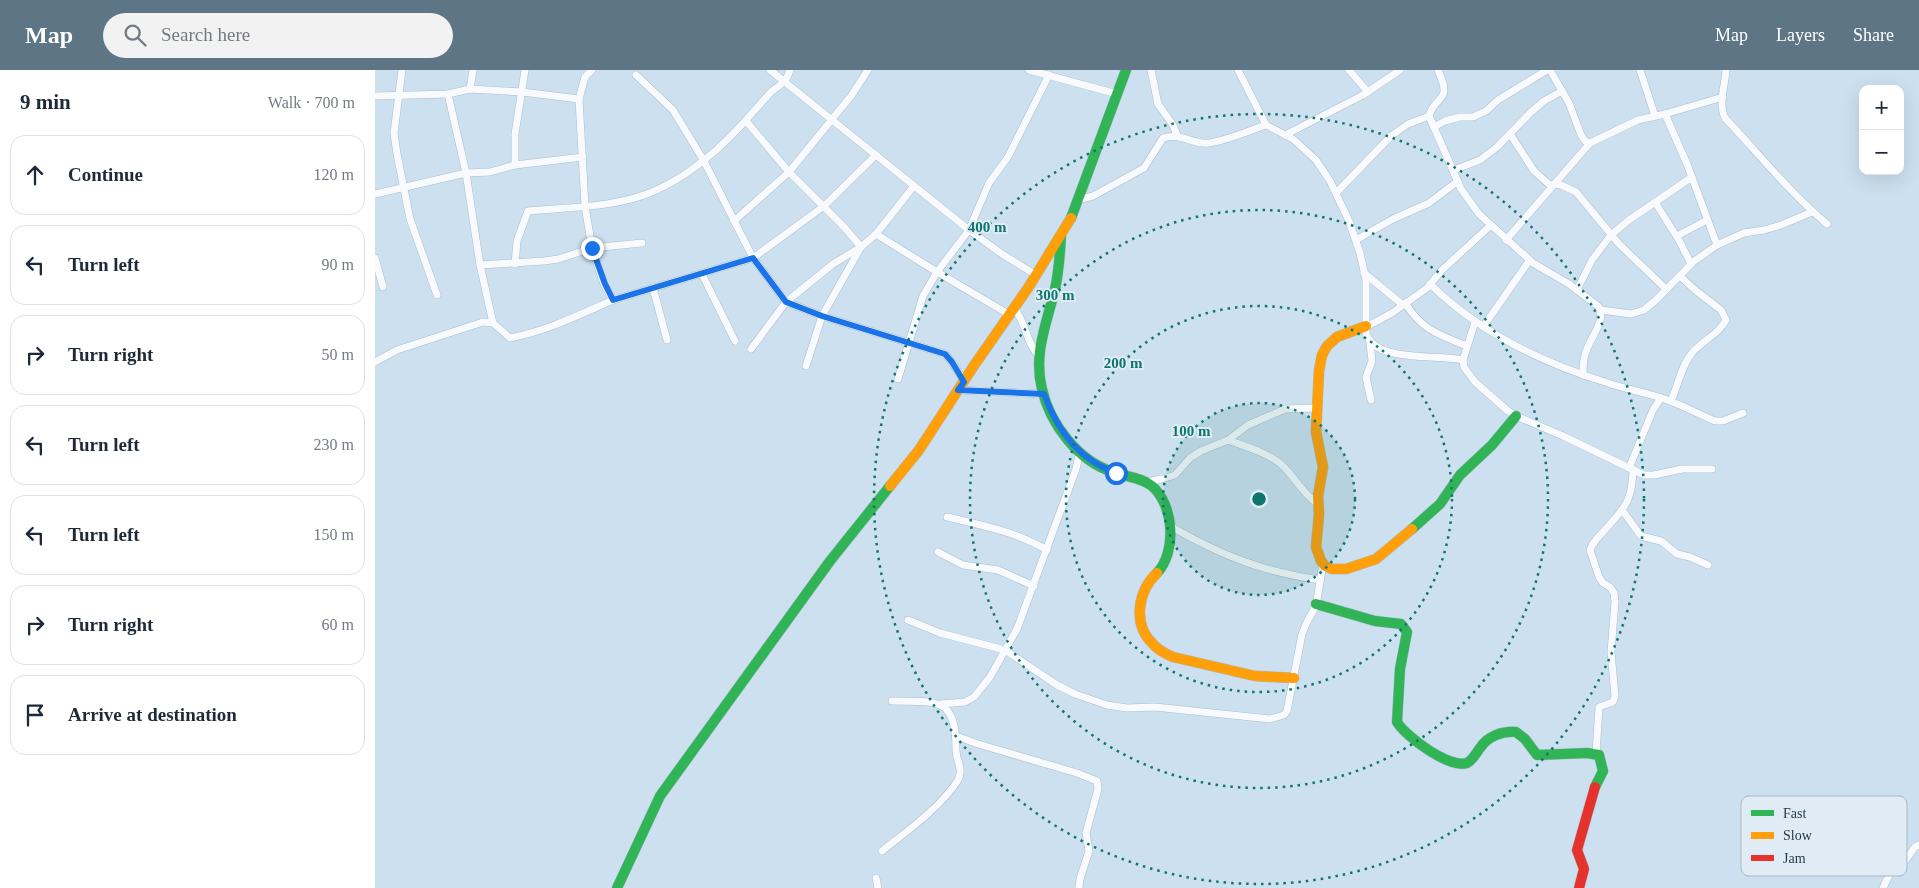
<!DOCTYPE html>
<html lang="en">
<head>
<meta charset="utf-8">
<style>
	:root { --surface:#fff; --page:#f2f2f3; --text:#1f2937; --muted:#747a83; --line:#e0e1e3; --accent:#5e7586 }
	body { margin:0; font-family:"Times New Roman",serif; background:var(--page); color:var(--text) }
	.controls { position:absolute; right:15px; top:15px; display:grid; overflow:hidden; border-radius:10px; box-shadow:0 5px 20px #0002 }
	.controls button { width:45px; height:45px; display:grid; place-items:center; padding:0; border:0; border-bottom:1px solid var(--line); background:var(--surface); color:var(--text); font:25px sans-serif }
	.stop { position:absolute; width:15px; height:15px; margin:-11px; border:4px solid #1a73e8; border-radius:50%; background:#fff }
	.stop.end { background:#1a73e8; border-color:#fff; box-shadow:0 1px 5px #0008 }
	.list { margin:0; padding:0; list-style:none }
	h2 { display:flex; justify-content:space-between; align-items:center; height:65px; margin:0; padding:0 20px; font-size:21px }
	h2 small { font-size:16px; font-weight:400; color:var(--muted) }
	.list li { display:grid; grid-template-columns:32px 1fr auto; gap:15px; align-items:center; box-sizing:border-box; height:80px; margin:0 10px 10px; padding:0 10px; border:1px solid var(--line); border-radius:15px }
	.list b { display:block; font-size:19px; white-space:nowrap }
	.list em { font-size:16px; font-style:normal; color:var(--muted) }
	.icon { flex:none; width:28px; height:28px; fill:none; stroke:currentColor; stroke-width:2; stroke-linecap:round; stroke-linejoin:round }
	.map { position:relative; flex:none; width:1544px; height:818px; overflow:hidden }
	header { display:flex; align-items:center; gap:30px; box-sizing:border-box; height:70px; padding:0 25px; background:var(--accent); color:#fff }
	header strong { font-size:24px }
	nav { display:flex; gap:28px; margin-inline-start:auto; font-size:18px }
	.search { width:350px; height:45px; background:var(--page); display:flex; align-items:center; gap:12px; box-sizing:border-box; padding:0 18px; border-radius:28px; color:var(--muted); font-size:19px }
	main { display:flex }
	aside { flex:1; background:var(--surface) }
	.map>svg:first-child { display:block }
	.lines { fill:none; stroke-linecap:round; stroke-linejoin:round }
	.street-casing { stroke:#a9bece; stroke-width:8 }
	.fast-casing { stroke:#a9bece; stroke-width:11 }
	.slow-casing { stroke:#a9bece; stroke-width:11 }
	.jam-casing { stroke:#a9bece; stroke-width:11 }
	.street { stroke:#f8fafd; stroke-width:7 }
	.fast { stroke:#30b455; stroke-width:10 }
	.slow { stroke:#ff9f0a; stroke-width:10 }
	.jam { stroke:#e5322d; stroke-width:10 }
	.route { stroke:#1a73e8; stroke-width:6 }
	.ring { fill:none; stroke:#0f766e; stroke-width:2.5; stroke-dasharray:2.5 5 }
	.key { fill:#e0ecf5; stroke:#a7b7c3; stroke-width:1 }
	.key-label { font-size:14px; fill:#223b4e }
	.centre { fill:#0f766e; stroke:#e0ecf5; stroke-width:2.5 }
	.ring-label { font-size:15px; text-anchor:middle; font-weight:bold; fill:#0f766e; stroke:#e0ecf5; stroke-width:4; stroke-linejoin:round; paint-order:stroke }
</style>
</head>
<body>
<header>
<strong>Map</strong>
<div class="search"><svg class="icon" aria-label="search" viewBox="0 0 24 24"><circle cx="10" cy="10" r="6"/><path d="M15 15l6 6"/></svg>Search here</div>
<nav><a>Map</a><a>Layers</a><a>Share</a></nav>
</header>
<main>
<aside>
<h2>9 min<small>Walk · 700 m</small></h2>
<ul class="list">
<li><svg class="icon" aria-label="ahead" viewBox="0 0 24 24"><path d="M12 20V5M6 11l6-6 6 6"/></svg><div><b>Continue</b></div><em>120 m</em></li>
<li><svg class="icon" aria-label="left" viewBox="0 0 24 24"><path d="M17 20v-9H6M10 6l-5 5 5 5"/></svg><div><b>Turn left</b></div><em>90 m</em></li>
<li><svg class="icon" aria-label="right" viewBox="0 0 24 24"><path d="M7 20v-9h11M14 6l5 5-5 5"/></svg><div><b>Turn right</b></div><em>50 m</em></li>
<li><svg class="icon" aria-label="left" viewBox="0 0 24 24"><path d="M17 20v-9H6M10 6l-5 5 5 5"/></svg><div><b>Turn left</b></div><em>230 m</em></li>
<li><svg class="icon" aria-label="left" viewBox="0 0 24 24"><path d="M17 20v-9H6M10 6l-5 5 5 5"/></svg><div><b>Turn left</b></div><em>150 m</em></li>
<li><svg class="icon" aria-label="right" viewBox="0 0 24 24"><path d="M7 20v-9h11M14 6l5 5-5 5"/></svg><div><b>Turn right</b></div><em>60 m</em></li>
<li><svg class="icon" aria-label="arrive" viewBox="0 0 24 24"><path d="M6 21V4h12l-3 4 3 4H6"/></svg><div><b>Arrive at destination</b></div></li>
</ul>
</aside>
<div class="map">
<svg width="1544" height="818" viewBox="0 0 1544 818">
	<rect width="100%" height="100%" fill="#cde0ef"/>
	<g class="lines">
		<defs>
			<g id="street">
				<path d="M27 0 19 63 22 84 35 149 62 225"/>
				<path d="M395 0 594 160 627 184 661 205"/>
				<path d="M654 0 742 24"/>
				<path d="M776 0 783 34 798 55 802 65"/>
				<path d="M863 0 891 55 918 69 941 90 955 111 974 151 985 183 991 210V263C999 293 1063 284 1088 290"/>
				<path d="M974 0 993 22"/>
				<path d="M1063 0C1078 34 1061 23 1054 46L1086 119 1104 144 1158 193 1194 214 1223 236C1233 251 1213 269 1210 285 1208 291 1208 299 1208 305"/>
				<path d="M1175 0 1194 33 1206 65 1210 71 1215 73 1263 50 1290 44 1348 27"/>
				<path d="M1265 0 1280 46"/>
				<path d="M1351 0C1350 16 1343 33 1350 48 1384 84 1414 122 1452 154"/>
				<path d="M261 5 298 40 329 91 378 188 411 232 447 246 570 284 577 292 589 311"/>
				<path d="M95 19 98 0"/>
				<path d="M73 24 91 103 105 195 118 253"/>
				<path d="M0 26 73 24 95 19 147 22 204 29"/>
				<path d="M1290 44 1312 94 1342 175"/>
				<path d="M371 51 414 102 470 158 486 177 458 194 411 232 376 279"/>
				<path d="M1059 57 1070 51 1085 47H1098L1111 41 1123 30 1172 0"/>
				<path d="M1135 64 1159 101 1177 117"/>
				<path d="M910 65 988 25 1025 0"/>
				<path d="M140 95V64L150 0"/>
				<path d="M1079 100 1105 90 1122 77 1156 42 1169 31 1187 21"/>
				<path d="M1179 114 1186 115 1201 122 1244 174 1291 219"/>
				<path d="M961 123 1016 66 1033 54 1054 46"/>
				<path d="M0 124 91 103 115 102 140 95 208 87"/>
				<path d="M702 130 718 126 769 98 788 68C807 62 817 75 834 73 853 70 873 61 891 55"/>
				<path d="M1280 132 1305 172 1316 194"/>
				<path d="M359 151 414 102 476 26 493 0"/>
				<path d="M501 164 562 202 635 245"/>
				<path d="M1302 166 1332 150"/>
				<path d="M981 170 1018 149 1054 133 1083 111"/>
				<path d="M1131 170 1215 73"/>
				<path d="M0 188 8 217"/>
				<path d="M140 194 142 171 153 141C193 137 239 138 277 122 317 105 350 75 378 42 384 36 390 28 396 22 407 13 410 14 415 0"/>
				<path d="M105 195 169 191 183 189 217 178 267 173"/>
				<path d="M989 203 1028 235"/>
				<path d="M327 204 360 271"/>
				<path d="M1055 214C1104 262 1167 293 1233 313 1253 320 1275 323 1295 331 1311 337 1325 345 1340 351H1348L1368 343"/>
				<path d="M278 218 292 270"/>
				<path d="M1202 220 1217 190 1236 165 1254 150 1317 107"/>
				<path d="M238 230 378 188 449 136 501 85"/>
				<path d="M1030 233C1047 260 1064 265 1092 276"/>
				<path d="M639 238C652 254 650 271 664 286"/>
				<path d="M1226 240 1256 244 1269 240 1281 230 1318 192 1342 175 1369 163 1389 160 1406 155 1437 142"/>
				<path d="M1100 252 1088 290 1089 297 1100 312 1133 341 1146 348 1188 366 1269 405H1279L1307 399H1337"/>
				<path d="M991 257 1017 243 1052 218 1067 200 1116 155"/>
				<path d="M1108 257 1154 191"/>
				<path d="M995 273 997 291 991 307 996 330"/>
				<path d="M0 292 22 280 108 252 118 253 135 268C171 261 204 245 238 230L229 214 217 178 210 136 204 29 210 7 217 0"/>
				<path d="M431 296 447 246 486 177 501 164 539 116"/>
				<path d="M523 309 548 226 562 202 594 160 614 113 633 87 674 5"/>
				<path d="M583 320 669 324"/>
				<path d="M1296 331C1303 316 1306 296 1317 283 1327 271 1344 264 1351 250L1346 240 1320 220 1305 206"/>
				<path d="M853 370C871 377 895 383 909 397 921 409 928 424 943 434"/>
				<path d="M1254 398 1278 340 1286 328"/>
				<path d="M771 412 787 409 800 405 815 388 826 381 853 370 873 355 910 339 942 338"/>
				<path d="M1247 440 1266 466 1286 471 1302 484 1315 487 1333 495"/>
				<path d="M572 447C607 455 641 462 672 480"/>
				<path d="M795 456C845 485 888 502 945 510"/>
				<path d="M563 482 588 495 623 500 659 516"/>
				<path d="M533 550 565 563 630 580 682 615 700 624 732 635 752 638 780 637 895 649 909 645 912 641 927 564 932 552 941 536 948 494"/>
				<path d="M565 634 590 632 599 627 615 607 642 559 701 399 705 381"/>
				<path d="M581 666 603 674 702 703 722 711 723 719 711 763 714 781 705 809 704 818"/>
				<path d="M1221 684 1224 637 1238 632 1240 626 1236 582 1240 532 1239 523 1235 517 1228 513 1224 507 1215 480C1218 472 1223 467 1229 461 1249 438 1257 433 1258 400"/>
				<path d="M507 781C532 761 566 737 583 710 589 699 581 691 581 680 581 625 561 632 517 631"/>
				<path d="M501 808 503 818"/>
				<path d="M1508 818 1517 799 1530 791 1540 777 1544 775"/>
			</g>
			<g id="fast">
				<path d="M696 148 751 0"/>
				<path d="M686 166C685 184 684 201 680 219 672 252 658 284 667 319 675 354 703 391 738 402 751 407 766 407 777 416 799 435 802 482 782 503"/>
				<path d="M1037 459 1065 434 1085 405 1117 375 1141 346"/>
				<path d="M941 534 1000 551 1026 554 1032 562 1025 599 1022 652C1031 667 1075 699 1092 693 1098 690 1101 683 1105 678 1113 666 1127 661 1141 662L1150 669 1162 685 1212 683 1224 685 1228 701 1220 717"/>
				<path d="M242 818 285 726 455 491 515 416"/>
			</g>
			<g id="slow">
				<path d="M991 256 962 267 952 276 947 285 944 301 941 362 948 397 943 426 944 444 941 477 946 491 950 496 957 499H971L1001 489 1037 459"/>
				<path d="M515 416 544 380 598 297 653 218 696 148"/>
				<path d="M782 503C763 521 757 554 778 574 783 580 791 584 798 587L880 606 919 608"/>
			</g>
			<path id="jam" d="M1204 818 1209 799 1202 780 1220 717"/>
		</defs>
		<use href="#street" class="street-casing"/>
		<use href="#fast" class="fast-casing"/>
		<use href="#slow" class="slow-casing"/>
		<use href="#jam" class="jam-casing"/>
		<use href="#street" class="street"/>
		<use href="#fast" class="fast"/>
		<use href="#slow" class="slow"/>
		<use href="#jam" class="jam"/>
	</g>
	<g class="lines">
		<path class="route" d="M217 178 230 214 238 230 378 188 411 232 447 246 570 284 577 292 589 312 583 320 669 324C682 360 704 390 741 403"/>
	</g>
	<circle cx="884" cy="429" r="96" fill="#0f766e" fill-opacity=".12"/>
	<g class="ring">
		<circle cx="884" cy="429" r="96"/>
		<circle cx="884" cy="429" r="193"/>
		<circle cx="884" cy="429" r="289"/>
		<circle cx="884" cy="429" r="385"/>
	</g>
	<rect x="1366" y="726" width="166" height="80" rx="8" class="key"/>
	<rect x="1376" y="740" width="23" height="6" fill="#30b455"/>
	<rect x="1376" y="762" width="23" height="7" fill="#ff9f0a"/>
	<rect x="1376" y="785" width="23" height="6" fill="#e5322d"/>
	<g class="key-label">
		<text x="1408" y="748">Fast</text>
		<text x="1408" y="770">Slow</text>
		<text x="1408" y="793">Jam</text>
	</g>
	<circle cx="884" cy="429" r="8" class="centre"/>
	<g class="ring-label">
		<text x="612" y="162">400 m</text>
		<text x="680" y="230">300 m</text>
		<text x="748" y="298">200 m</text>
		<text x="816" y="366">100 m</text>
	</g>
</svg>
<div class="controls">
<button>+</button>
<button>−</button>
</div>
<div class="stop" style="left:741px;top:403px"></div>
<div class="stop end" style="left:217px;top:178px"></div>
</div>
</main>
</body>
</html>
